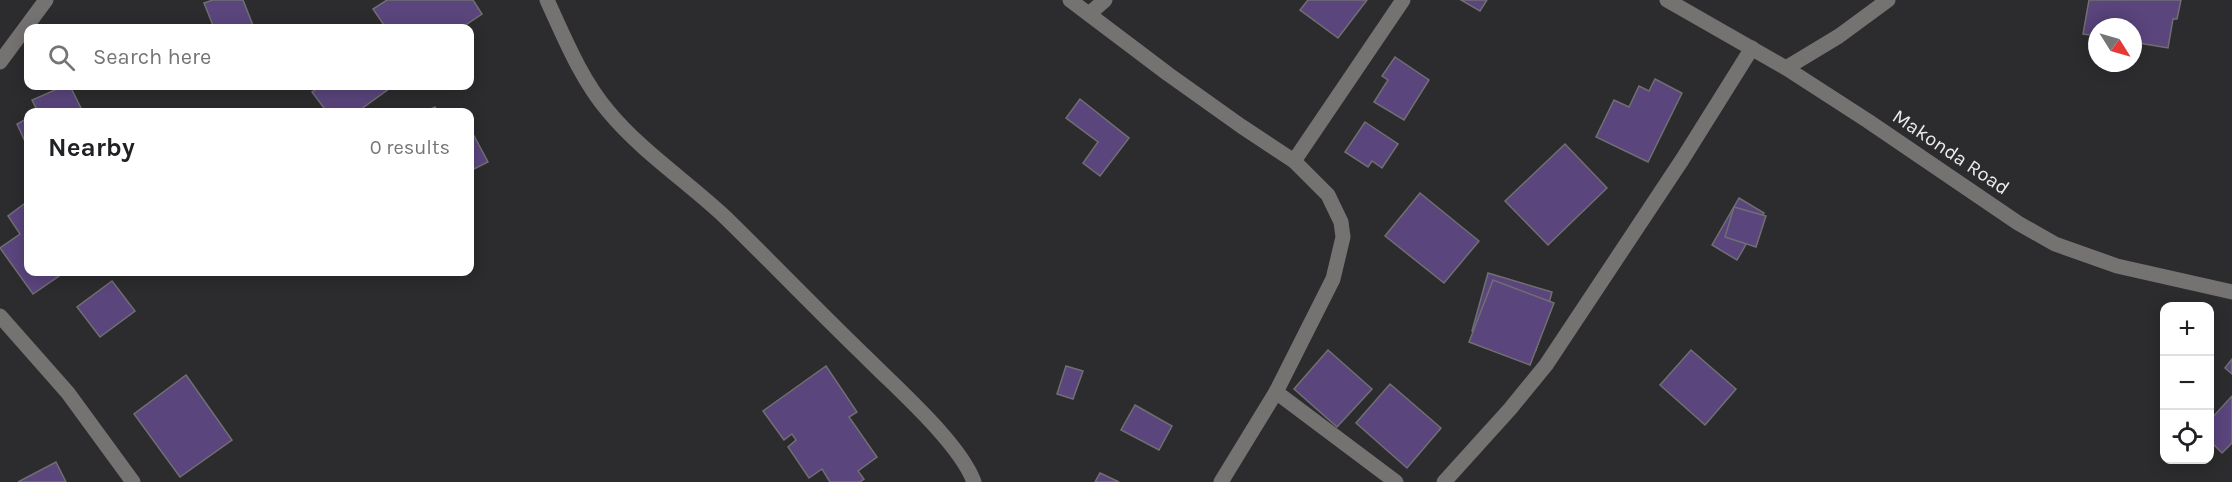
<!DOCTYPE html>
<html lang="en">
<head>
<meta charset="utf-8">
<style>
	:root { --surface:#fff; --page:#f2f2f2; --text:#202124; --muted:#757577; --line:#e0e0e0 }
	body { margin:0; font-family:Karla,sans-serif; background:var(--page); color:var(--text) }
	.controls { position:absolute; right:18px; bottom:18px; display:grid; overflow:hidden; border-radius:12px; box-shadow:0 3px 15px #0003 }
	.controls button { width:54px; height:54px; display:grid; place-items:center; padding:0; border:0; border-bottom:2px solid var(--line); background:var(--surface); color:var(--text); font:30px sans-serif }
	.compass { position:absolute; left:2088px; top:18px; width:54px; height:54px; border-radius:50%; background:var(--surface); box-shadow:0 3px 15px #0003; rotate:127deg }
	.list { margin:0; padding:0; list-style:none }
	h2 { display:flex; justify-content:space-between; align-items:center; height:78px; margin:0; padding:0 24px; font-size:26px }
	h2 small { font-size:20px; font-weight:400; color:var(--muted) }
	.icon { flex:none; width:33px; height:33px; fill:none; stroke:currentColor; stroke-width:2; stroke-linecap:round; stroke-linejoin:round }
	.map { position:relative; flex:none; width:2232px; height:482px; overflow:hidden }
	.search { position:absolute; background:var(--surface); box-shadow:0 3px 15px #0003; left:24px; top:24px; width:450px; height:66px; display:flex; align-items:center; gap:15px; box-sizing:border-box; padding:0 21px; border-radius:12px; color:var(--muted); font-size:22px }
	.panel { position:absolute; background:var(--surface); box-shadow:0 3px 15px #0003; left:24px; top:108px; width:450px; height:168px; border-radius:12px }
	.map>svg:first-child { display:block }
	.building { fill:#5a457d; stroke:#706f72; stroke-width:1.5 }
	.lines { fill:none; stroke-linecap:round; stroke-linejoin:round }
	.minor { stroke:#757372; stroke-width:15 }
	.labels { text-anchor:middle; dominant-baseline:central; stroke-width:4.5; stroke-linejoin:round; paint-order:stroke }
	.street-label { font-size:20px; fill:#ebeaec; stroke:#2c2b2e }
</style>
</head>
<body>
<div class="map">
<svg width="2232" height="482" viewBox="0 0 2232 482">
	<rect width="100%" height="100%" fill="#2c2b2e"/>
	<g class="building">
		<path d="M213 0H243L254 28H214L204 3Z"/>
		<path d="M387 0H473L482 14 461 28H386L373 9Z"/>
		<path d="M1308 0H1367L1338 38 1300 10Z"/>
		<path d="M1461 0H1487L1480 11Z"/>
		<path d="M2089 0H2181L2177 19H2173L2168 48 2133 42V27H2097V36L2083 34Z"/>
		<path d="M1395 57 1429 80 1404 120 1374 102 1388 80 1382 76Z"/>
		<path d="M1655 79 1682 93 1648 162 1596 137 1614 100 1629 107 1639 86 1649 91Z"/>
		<path d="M64 86H70L83 112H38L32 100Z"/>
		<path d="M321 86H393L357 112H327L312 92Z"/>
		<path d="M1080 99 1129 138 1100 176 1083 163 1098 142 1066 118Z"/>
		<path d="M435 107 438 112H424Z"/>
		<path d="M28 118V148L17 124Z"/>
		<path d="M1365 122 1398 144 1382 168 1372 161 1368 167 1345 152Z"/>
		<path d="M472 132 488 162 470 171V134Z"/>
		<path d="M1565 144 1607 188 1548 245 1505 201Z"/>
		<path d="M1420 193 1479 241 1444 283 1385 236Z"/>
		<path d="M1739 198 1764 213 1737 260 1712 245Z"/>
		<path d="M28 201V272H65L33 294 0 248 20 234 8 216Z"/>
		<path d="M1734 207 1766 216 1756 247 1725 237Z"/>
		<path d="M1488 273 1552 292 1536 350 1472 331Z"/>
		<path d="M1493 280 1554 303 1530 365 1469 342Z"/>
		<path d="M112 281 135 311 100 337 77 307Z"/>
		<path d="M1328 350 1372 389 1337 427 1294 389Z"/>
		<path d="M1691 350 1736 389 1705 425 1660 385Z"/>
		<path d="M2232 359V374L2225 368Z"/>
		<path d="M826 366 857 412 849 417 877 457 858 471 864 479 860 482H830L822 469 809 478 788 447 796 440 792 434 784 440 763 411Z"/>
		<path d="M1066 366 1083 371 1073 399 1057 394Z"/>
		<path d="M186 375 232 440 180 477 134 414Z"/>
		<path d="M1390 384 1441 428 1407 468 1356 423Z"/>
		<path d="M2232 396V443L2222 453 2210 441V420Z"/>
		<path d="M1135 405 1172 426 1159 450 1121 430Z"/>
		<path d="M56 462 66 482H18Z"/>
		<path d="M1100 473 1119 482H1095Z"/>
	</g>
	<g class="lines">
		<g class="minor">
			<path d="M547 0C565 39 581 79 608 111 642 152 688 182 726 218 775 266 822 315 871 362 901 392 960 444 974 482"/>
			<path d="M1070 0 1168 74 1241 126 1294 161 1328 195 1341 222 1343 237 1333 279 1276 392 1221 482"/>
			<path d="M1667 0 1786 68 1868 121 2018 223 2055 244 2117 266 2232 292"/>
			<path d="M1089 14 1105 0"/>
			<path d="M0 62 46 0"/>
			<path d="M1786 68 1839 36 1888 0"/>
			<path d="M1294 161 1403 0"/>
			<path d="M0 316 68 393 133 482"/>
			<path d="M1276 392 1396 482"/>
			<path d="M1444 482 1510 409 1546 365 1682 160 1752 48"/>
		</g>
	</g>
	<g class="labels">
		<g class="street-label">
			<text transform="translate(1951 152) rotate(34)">Makonda Road</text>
		</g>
	</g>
</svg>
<div class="controls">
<button>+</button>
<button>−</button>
<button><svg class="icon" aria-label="locate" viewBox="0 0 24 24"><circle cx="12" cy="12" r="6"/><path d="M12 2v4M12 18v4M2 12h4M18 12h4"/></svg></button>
</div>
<svg class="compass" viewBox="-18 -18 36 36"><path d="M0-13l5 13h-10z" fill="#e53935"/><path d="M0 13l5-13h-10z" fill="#757577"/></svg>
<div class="search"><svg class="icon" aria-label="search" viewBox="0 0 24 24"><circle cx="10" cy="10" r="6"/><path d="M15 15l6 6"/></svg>Search here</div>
<section class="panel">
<h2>Nearby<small>0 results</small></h2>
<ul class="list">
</ul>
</section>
</div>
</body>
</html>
